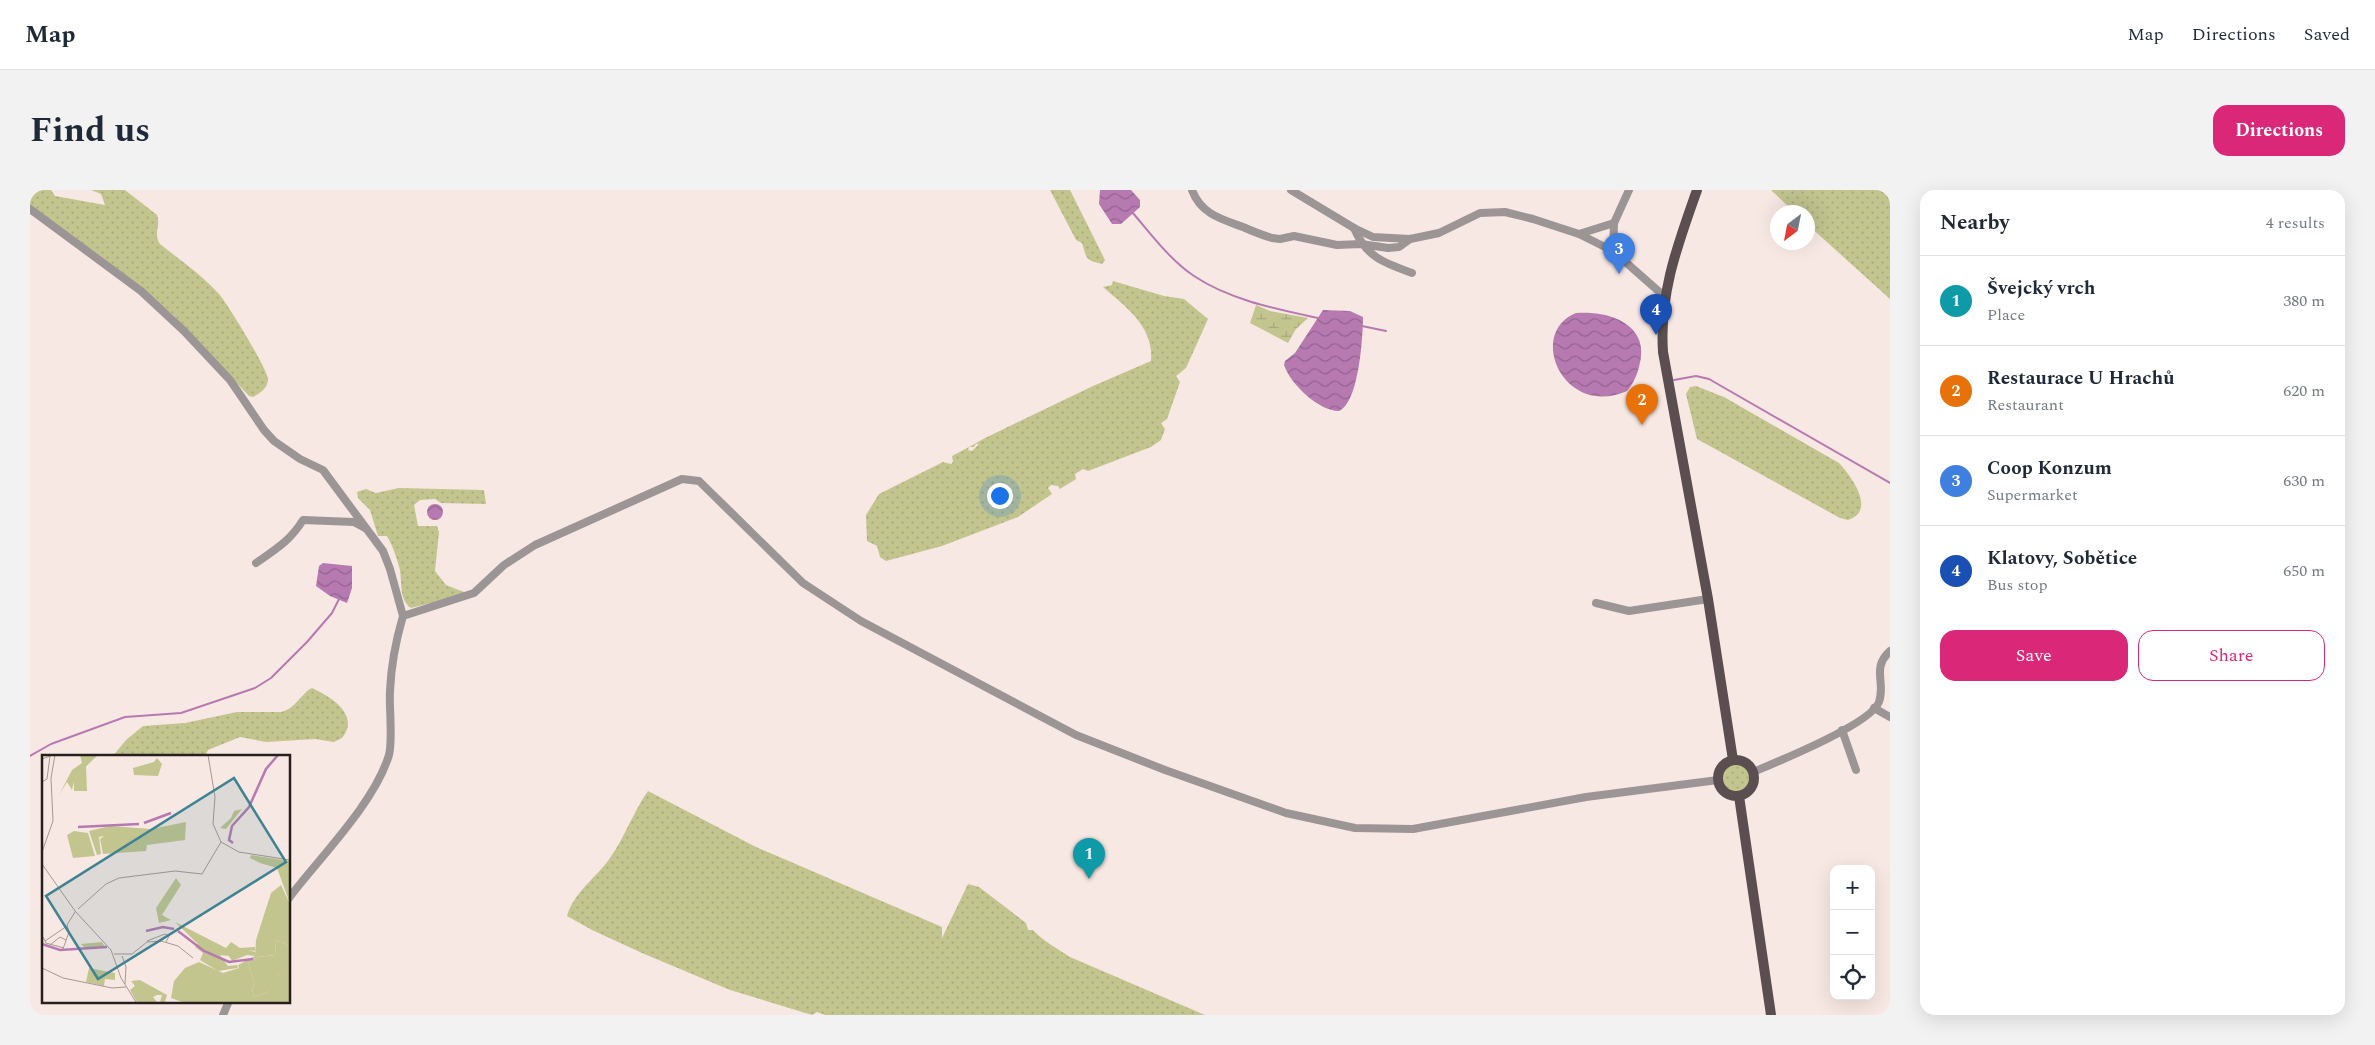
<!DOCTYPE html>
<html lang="en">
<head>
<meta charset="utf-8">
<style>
	:root { --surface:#fff; --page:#f2f2f3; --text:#1f2937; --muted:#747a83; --line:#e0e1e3; --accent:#db2777 }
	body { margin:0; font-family:Spectral,serif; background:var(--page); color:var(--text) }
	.controls { position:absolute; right:15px; bottom:15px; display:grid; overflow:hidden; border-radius:10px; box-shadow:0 5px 20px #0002 }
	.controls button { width:45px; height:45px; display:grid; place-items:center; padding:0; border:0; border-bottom:1px solid var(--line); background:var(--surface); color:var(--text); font:25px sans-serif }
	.compass { position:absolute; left:1740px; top:15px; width:45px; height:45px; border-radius:50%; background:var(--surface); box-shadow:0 5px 20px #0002; rotate:212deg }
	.you { position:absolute; left:969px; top:305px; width:18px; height:18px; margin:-12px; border:4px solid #fff; border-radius:50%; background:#1a73e8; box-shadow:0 0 0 8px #1a73e833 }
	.badge { display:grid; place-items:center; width:32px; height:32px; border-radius:50%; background:var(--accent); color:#fff; font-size:16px; font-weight:700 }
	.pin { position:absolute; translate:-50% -41px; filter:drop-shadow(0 1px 2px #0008) }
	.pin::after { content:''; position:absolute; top:26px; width:18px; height:15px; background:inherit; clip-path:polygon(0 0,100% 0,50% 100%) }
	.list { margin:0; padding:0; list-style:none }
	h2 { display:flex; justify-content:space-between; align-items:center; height:65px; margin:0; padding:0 20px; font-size:21px }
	h2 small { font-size:16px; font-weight:400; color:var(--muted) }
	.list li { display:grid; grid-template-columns:32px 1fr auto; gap:15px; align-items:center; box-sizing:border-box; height:90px; padding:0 20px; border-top:1px solid var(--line) }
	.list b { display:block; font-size:19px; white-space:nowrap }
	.list p { margin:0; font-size:16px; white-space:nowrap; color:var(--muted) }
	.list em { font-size:16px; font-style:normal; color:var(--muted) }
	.actions { display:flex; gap:10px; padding:15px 20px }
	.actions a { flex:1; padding:11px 0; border:1px solid var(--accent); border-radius:15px; text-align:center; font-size:18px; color:var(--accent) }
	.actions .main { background:var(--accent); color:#fff }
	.icon { flex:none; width:28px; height:28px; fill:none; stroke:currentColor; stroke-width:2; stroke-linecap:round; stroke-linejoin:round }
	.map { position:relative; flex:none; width:1860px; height:825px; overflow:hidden; border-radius:15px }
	header { display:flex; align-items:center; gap:30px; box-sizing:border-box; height:70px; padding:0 25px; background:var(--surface); border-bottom:1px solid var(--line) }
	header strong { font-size:24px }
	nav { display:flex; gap:28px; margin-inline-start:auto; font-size:18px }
	.intro { display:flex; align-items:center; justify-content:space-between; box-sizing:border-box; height:120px; padding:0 30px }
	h1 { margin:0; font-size:35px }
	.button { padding:12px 22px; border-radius:15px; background:var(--accent); color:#fff; font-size:18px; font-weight:700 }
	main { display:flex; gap:30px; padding:0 30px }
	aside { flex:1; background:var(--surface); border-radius:15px; box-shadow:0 5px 20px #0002 }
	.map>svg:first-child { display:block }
	.green { fill:url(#green-dots) }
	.wetland { fill:url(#wetland-marsh) }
	.water { fill:url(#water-waves) }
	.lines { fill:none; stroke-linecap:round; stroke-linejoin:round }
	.stream { stroke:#b67ab0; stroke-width:2 }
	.minor { stroke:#9c9596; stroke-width:8 }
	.major { stroke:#5a4e51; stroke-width:10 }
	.inset-river { fill:none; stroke:#b67ab0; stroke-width:2.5 }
	.inset-road { fill:none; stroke:#a49894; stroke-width:1 }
	.view { fill:#3f8392; fill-opacity:0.15; stroke:#3f8392; stroke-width:2.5 }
	.inset-edge { fill:none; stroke:#251f1e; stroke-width:2.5 }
</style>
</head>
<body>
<header>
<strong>Map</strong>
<nav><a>Map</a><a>Directions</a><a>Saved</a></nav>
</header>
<div class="intro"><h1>Find us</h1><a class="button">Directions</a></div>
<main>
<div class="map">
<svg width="1860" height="825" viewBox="0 0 1860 825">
	<defs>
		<pattern id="green-dots" width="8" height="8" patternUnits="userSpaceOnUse" patternTransform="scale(1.25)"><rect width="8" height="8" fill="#c3c58f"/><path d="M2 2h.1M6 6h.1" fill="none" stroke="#a7a97b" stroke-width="1.8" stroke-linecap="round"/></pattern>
		<pattern id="wetland-marsh" width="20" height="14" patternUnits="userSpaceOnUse" patternTransform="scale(1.25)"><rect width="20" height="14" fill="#c3c58f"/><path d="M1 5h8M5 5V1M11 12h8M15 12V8" fill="none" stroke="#a7a97b"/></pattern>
		<pattern id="water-waves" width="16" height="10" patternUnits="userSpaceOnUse" patternTransform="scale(1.25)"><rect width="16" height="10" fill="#b67ab0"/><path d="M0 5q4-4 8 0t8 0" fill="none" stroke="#94638f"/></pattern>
	</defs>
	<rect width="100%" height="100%" fill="#f8e8e3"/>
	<g class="green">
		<path d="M0 0H21L25 6 75 15 71 4 61 0H95L127 25C131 35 123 44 130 54 150 70 172 85 189 104 197 113 239 181 238 190 237 199 230 203 223 207L219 206 143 125 107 94 0 15Z"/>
		<path d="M1020 0H1040L1075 70 1072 74C1055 70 1057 69 1052 53L1046 50Z"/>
		<path d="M1741 0H1860V109L1778 35V22H1764Z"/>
		<path d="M1083 91 1134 106 1154 109 1178 129 1156 178 1146 186 1150 192 1137 229 1131 233 1135 239 1131 250 1121 257 1058 281 1053 279 1045 284 1046 289 1030 299 1028 296 1021 295 1018 298 1022 304 988 327 912 356 856 371 850 367 847 356 837 351 836 325 849 304 913 272 921 274 923 272 922 266 939 257 938 260 942 261 949 254H946L944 257H939L955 248 1063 196 1121 171C1124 137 1097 118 1073 97L1082 95Z"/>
		<path d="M1666 196 1694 207 1809 273C1821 286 1847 321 1818 330L1810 328 1667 249 1656 204 1660 197Z"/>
		<path d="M369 298 454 300 456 314 411 313 405 309 390 310 384 315 388 336H407L409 342 405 381 416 395 434 402 432 405 381 418C369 410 372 392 370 380 367 369 363 356 357 346H348L340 320 328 308 327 302 336 299 346 303Z"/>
		<path d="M282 498C300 506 331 525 312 548L304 552 285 549 236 552 210 547 178 560 175 566H83L96 550 113 536 155 533 207 522H251C266 519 271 503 282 498Z"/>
		<circle cx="1706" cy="588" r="14"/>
		<path d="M618 601 726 657 912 737V748L938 694 949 697 996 733 998 740H1003C1013 751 1028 759 1040 767L1175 825H795L787 822 782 825 700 800 612 763 562 740 537 726C544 702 566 688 580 668 595 647 603 622 618 601Z"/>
	</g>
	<path class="wetland" d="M1226 115 1240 121 1278 128 1266 139 1258 153 1220 133Z"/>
	<g class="water">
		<path d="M1070 0H1101L1110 10V17L1091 34H1082L1069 14Z"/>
		<path d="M1293 120 1320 121 1333 127C1333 146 1329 213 1309 221 1289 221 1261 195 1254 175L1255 171 1265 163Z"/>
		<path d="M1546 123C1580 120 1622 135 1609 177 1607 185 1603 194 1597 201 1534 229 1496 143 1546 123Z"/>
		<circle cx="405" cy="322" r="8"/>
		<path d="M293 373 322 376V398L317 413 300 406 286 396 289 376Z"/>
	</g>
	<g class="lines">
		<g class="stream">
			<path d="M1102 22C1121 44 1140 70 1164 86 1200 110 1246 119 1288 128"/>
			<path d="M1332 136 1356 141"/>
			<path d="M1644 190 1666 186 1679 189 1860 293"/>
			<path d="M0 566 21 554 95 527 151 523 225 498 241 488 277 452 302 423 309 409"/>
		</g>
		<g class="minor">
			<path d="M1162 0C1171 24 1191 29 1213 37 1222 41 1232 45 1242 48L1250 49 1264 46 1307 55 1331 54 1358 58 1369 57 1380 49"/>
			<path d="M1261 0 1324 38 1343 47 1380 49 1409 43 1450 23 1475 22 1503 29 1549 44 1583 61 1634 106"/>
			<path d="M0 19 111 101 154 141 200 190 234 240 244 251 270 269 293 280 353 361 360 379 373 426"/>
			<path d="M1324 38C1336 67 1354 73 1382 83"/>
			<path d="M1549 44 1584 33"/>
			<path d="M1583 61 1584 33 1599 0"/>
			<path d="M226 373C246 359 260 351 273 330L324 332 335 338"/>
			<path d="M1566 413 1599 421 1678 409"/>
			<path d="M1844 518 1860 527"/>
			<path d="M1812 540 1826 580"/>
			<path d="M1723 582C1747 572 1841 534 1849 512 1856 493 1841 478 1860 461"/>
			<path d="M259 708C290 667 344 614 359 565 363 550 359 518 360 501 361 476 366 450 373 426L444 403 474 375 505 355 652 289 669 291 773 393 831 431 1046 545 1135 580 1256 623 1325 638 1383 639 1556 607 1688 590"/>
			<path d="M193 825 199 811"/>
		</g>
		<g class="major">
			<path d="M1667 0C1648 54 1629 103 1633 162L1678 409 1703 570"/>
			<circle cx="1706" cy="588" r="18"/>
			<path d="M1709 606 1741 825"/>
		</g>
	</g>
	<g transform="translate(12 565)">
		<rect width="248" height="248" fill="#f8e8e3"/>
		<path d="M38 0H56L33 22 30 35 25 27 17 40 30 15 40 8ZM200 54 184 74 178 73 189 63 192 56ZM144 67 143 85 105 90 104 96 61 99 58 84 62 81 57 82 59 99 55 100 47 76 68 71 109 74ZM32 76 46 78 53 101 31 103 25 80ZM209 100 247 106V146L235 113 218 108 208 103ZM134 123 139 130 120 160 129 165 117 168 114 153ZM133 167 184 193 189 187 198 193 213 192V196L206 195 213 197 214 201 205 200 190 206 187 201 178 200 186 211 195 210 196 213 176 216 158 205 161 198 153 192 156 189ZM233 185 247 190V217L240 221 236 219 226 237 212 242 210 233 213 229 206 208 215 202 234 200ZM60 187 63 192 43 193 39 189ZM47 213 73 218V225L63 224 62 231 44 227ZM98 225 125 240 123 247H118L120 240H115L111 242 115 247H95L88 235 93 231 89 226Z" fill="#c3c58f"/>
		<path d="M115 3 120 9 116 21 92 20 91 13 112 7ZM44 10 45 36H32V23ZM239 130 247 147V190L233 185 234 200 215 202 206 208 213 229 210 233 212 242 226 237 234 220 247 217V247H140L129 243 132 226 143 213 157 207 181 218 197 213 196 210 213 201 214 185 229 138Z" fill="#c3c58f"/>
		<path class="inset-river" d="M102 68 129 58M36 72 97 69M191 88 187 85 190 71 207 52 224 14 236 0M104 176 121 172 132 174M136 176 162 196 187 207 211 204M0 189 18 195 65 192"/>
		<path class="inset-road" d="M0 4 8 1 5 24 0 27M179 87 197 97 248 105M0 97 11 66 9 23 13 0M0 109 33 156 69 195 79 223 94 247M36 154 64 129 77 123 133 116 160 119 179 87 171 69 173 42 166 0M1 182 4 188 22 193M3 186 25 171M105 186 123 179 127 181 124 187M8 190 18 182 24 185M21 194 27 177 25 170 33 157M72 199H90L105 187 119 186 136 191 151 203M80 201 84 212 83 229M0 213 21 223 70 233 84 232"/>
		<path class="view" d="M192 23 244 107 56 224 4 141Z"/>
		<rect width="248" height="248" class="inset-edge"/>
	</g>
</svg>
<div class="controls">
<button>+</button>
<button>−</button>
<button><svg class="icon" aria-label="locate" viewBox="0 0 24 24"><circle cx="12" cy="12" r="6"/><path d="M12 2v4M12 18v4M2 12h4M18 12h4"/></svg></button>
</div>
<svg class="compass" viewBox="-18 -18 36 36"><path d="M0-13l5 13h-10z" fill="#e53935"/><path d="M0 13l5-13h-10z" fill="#747a83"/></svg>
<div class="you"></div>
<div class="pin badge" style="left:1059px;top:689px;background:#0f9aa8">1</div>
<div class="pin badge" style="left:1612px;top:235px;background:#e8710a">2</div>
<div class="pin badge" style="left:1589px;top:84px;background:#3f7fe0">3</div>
<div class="pin badge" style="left:1626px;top:145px;background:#1a4fb4">4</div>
</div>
<aside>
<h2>Nearby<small>4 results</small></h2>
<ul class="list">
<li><span class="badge" style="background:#0f9aa8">1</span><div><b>Švejcký vrch</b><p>Place</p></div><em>380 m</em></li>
<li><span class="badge" style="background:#e8710a">2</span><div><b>Restaurace U Hrachů</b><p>Restaurant</p></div><em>620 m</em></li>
<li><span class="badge" style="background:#3f7fe0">3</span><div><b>Coop Konzum</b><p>Supermarket</p></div><em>630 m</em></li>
<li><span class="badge" style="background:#1a4fb4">4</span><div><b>Klatovy, Sobětice</b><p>Bus stop</p></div><em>650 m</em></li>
</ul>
<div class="actions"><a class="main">Save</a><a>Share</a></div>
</aside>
</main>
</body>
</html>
